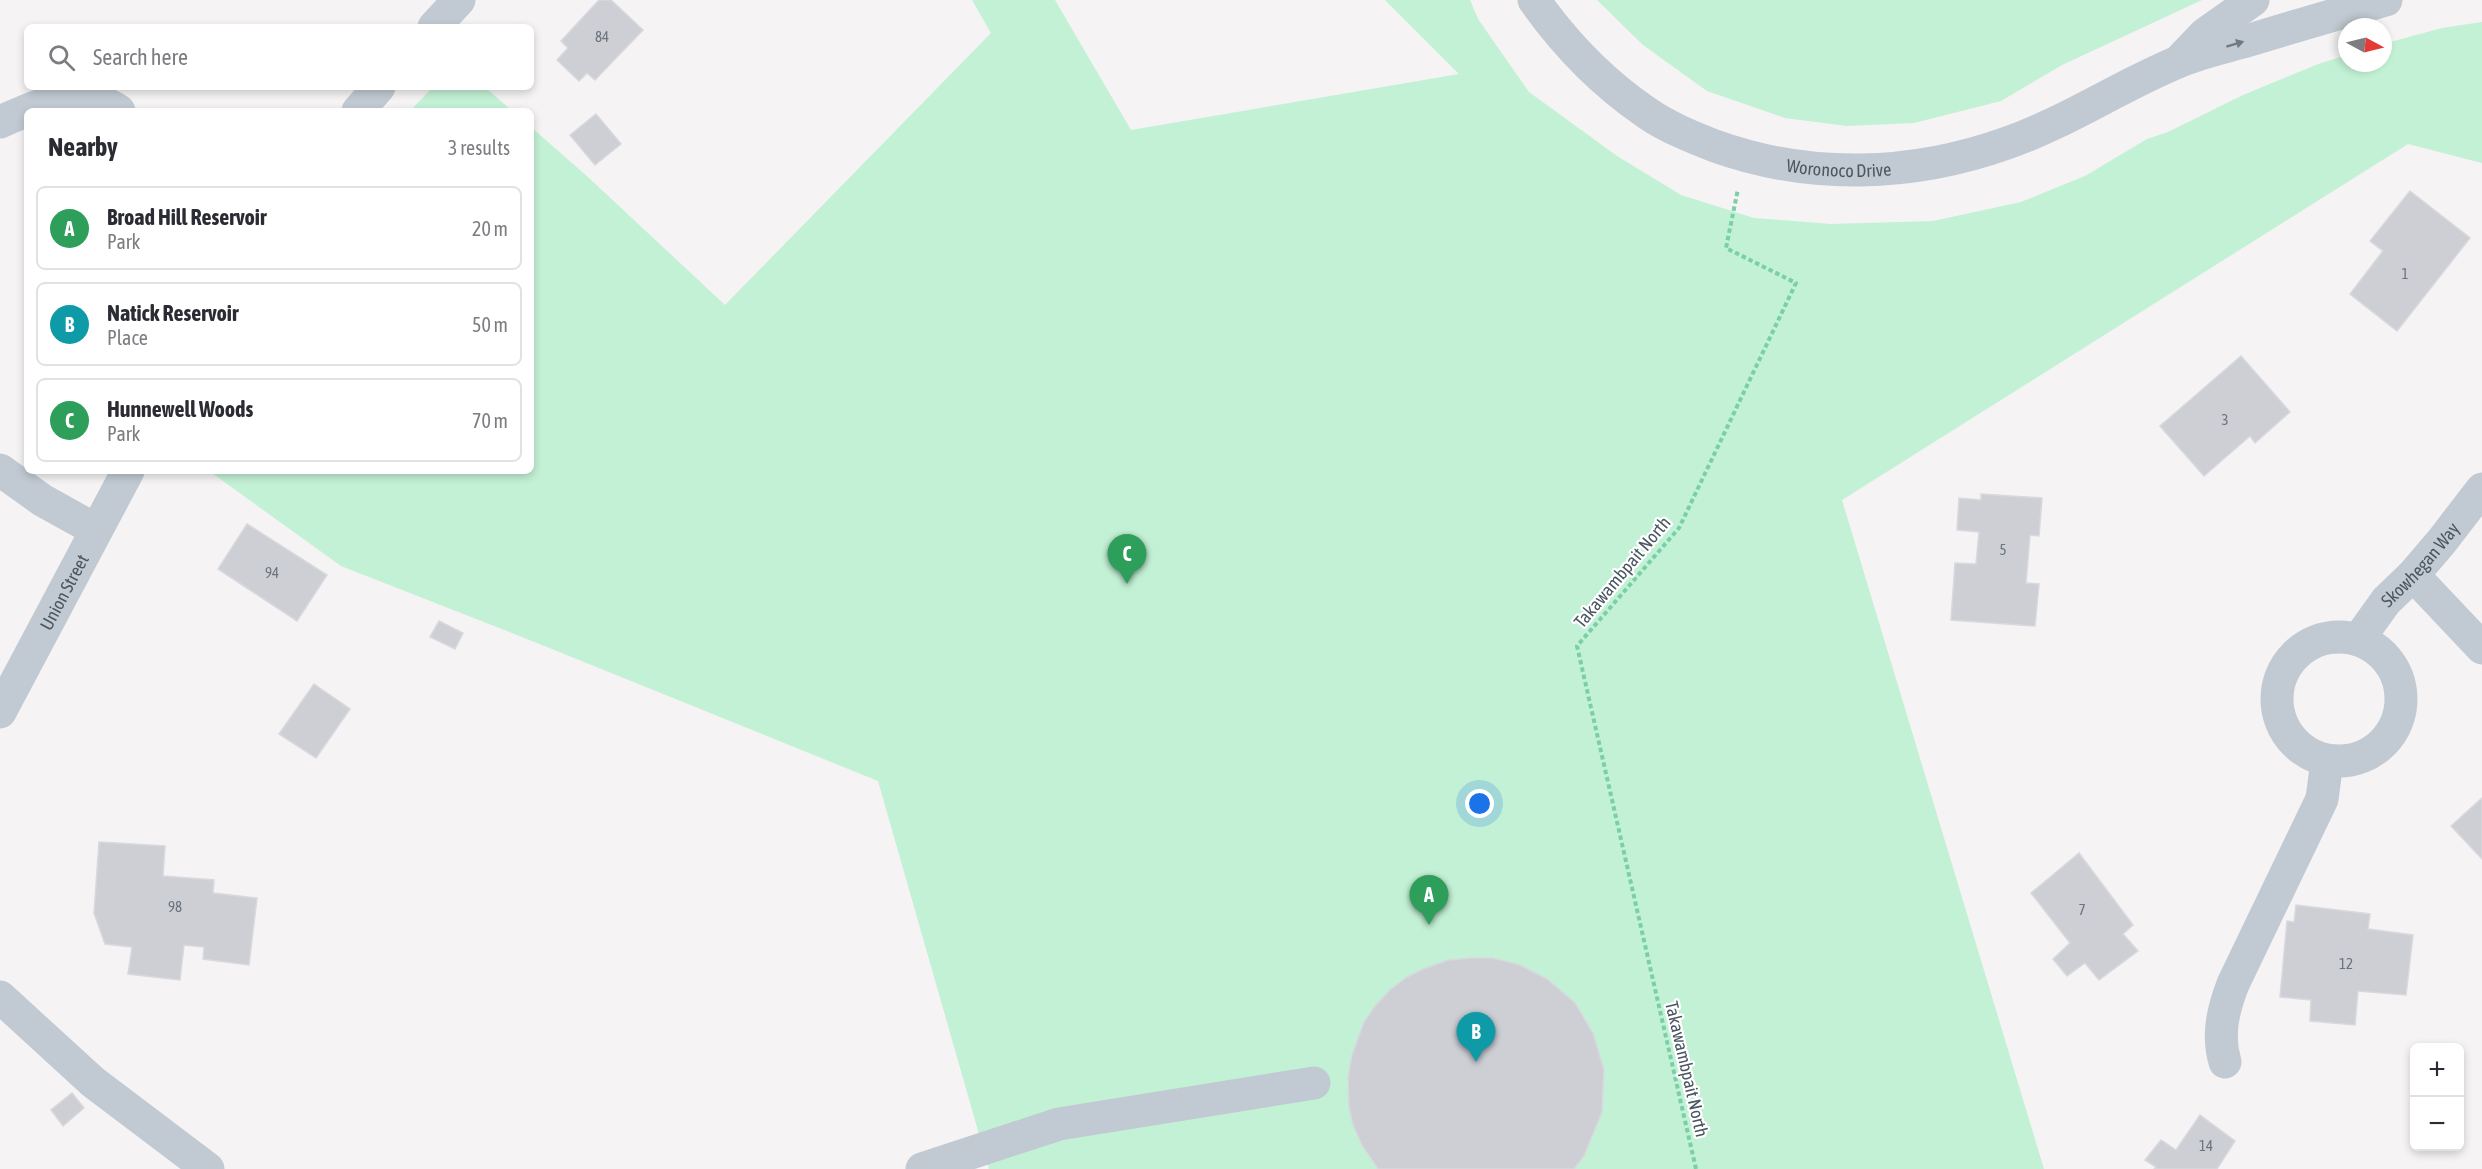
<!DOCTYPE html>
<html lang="en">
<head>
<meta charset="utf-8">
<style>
	:root { --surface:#fff; --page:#f7f7f7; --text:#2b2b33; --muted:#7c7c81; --line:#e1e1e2; --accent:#1a73e8 }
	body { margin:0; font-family:"Asap Condensed",sans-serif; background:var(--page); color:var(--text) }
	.controls { position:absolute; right:18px; bottom:18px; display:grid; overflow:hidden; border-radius:9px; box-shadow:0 3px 9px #0003 }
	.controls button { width:54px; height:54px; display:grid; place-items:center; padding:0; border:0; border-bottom:2px solid var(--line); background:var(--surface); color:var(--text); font:30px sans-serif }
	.compass { position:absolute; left:2338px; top:18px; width:54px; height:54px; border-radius:50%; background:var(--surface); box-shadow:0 3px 9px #0003; rotate:97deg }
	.you { position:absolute; left:1480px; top:804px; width:21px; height:21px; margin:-15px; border:4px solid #fff; border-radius:50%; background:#1a73e8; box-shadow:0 0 0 9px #1a73e833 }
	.badge { display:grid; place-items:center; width:39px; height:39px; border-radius:50%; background:var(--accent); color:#fff; font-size:20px; font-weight:700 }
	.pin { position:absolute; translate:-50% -50px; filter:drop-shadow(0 2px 3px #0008) }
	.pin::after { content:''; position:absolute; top:32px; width:21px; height:18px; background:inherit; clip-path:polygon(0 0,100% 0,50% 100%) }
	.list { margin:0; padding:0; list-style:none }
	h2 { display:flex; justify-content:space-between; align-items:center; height:78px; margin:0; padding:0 24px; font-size:26px }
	h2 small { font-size:20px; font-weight:400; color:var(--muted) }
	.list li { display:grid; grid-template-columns:39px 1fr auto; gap:18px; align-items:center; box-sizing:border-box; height:84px; margin:0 12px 12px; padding:0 12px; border:2px solid var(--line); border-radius:9px }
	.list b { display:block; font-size:22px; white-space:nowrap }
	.list p { margin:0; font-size:20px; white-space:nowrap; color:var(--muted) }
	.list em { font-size:20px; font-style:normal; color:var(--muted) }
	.icon { flex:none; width:33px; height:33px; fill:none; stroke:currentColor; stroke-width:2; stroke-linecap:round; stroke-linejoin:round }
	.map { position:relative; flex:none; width:2482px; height:1169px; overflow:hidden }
	.search { position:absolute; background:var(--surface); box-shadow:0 3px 9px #0003; left:24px; top:24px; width:510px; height:66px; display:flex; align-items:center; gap:15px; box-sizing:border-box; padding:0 21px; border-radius:9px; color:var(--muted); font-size:22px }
	.panel { position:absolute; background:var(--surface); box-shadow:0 3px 9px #0003; left:24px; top:108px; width:510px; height:366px; border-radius:9px }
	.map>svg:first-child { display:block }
	.green { fill:#c3f1d5 }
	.building { fill:#cdcfd5; stroke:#d7d9de; stroke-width:1.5 }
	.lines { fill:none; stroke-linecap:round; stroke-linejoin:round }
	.path { stroke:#7ad0a6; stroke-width:4; stroke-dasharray:4.5 3; stroke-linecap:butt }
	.minor { stroke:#c1cad2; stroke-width:33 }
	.oneway { fill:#6e7983 }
	.labels { text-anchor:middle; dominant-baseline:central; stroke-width:4.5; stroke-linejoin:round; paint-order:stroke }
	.number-label { font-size:15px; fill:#6b747e }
	.street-label { font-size:18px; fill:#4a5661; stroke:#fff }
</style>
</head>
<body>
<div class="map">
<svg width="2482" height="1169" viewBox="0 0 2482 1169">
	<rect width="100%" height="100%" fill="#f5f3f3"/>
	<g class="green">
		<path d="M972 0H1055L1131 130 1459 74 1385 0H1470L1478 19 1529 92 1617 156 1681 195 1754 218 1831 224 1933 221 2021 202 2085 176 2147 139 2168 132 2243 95 2321 63 2347 55V63H2383V44L2442 28 2482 22V163L2408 144 1842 500 2044 1169H989L878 781 532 641 341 566 209 471H531V127L589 178 725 305 991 33Z"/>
		<path d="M1597 0H2202L2062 65 2001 101 1914 123 1847 126 1785 118 1707 91 1643 45Z"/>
		<path d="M433 87H485L512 111H410Z"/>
	</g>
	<g class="building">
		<path d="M599 0H611L643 30 595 80 587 73 579 81 557 60 568 48 561 41Z"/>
		<path d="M596 114 621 144 595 165 570 135Z"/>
		<path d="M2410 191 2470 238 2397 331 2350 294 2383 251 2370 241Z"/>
		<path d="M2241 356 2290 412 2255 443 2250 436 2204 476 2160 426Z"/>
		<path d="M1981 494 2042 498 2039 536 2030 535 2026 583 2039 584 2035 626 1951 620 1955 563 1976 564 1979 532 1957 530 1959 498 1981 500Z"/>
		<path d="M247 524 327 575 297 621 218 569Z"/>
		<path d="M439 621 463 633 455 649 430 637Z"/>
		<path d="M314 684 350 709 316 758 279 734Z"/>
		<path d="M2482 798V859L2451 826Z"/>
		<path d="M99 842 165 846 163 876 214 880 213 893 257 898 249 965 203 959 204 947 184 945 180 980 128 974 132 947 105 944 94 913Z"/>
		<path d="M2079 853 2133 925 2123 934 2138 951 2099 980 2085 963 2067 976 2053 959 2070 943 2031 893Z"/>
		<path d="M2296 905 2370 914 2368 929 2413 935 2406 995 2358 991 2355 1025 2310 1021 2311 1000 2280 997 2287 921 2294 922Z"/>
		<path d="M1472 958H1493L1520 965 1547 979 1575 1003 1593 1033 1604 1070 1602 1112 1584 1156 1574 1169H1378L1362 1145 1353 1125 1349 1107 1348 1077 1352 1055 1364 1022 1375 1006 1391 989 1407 977 1423 969 1448 960Z"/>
		<path d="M72 1093 84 1108 63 1126 51 1110Z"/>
		<path d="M2200 1115 2235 1141 2217 1169H2154L2156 1167 2145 1160 2161 1140 2176 1150Z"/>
	</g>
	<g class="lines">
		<path class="path" d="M1696 1169 1577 646 1679 528 1796 283 1726 248 1738 189"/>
		<g class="minor">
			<path id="s1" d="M1534 0C1565 44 1603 83 1647 113 1667 127 1692 137 1715 146 1810 180 1912 177 2007 143 2067 122 2120 86 2178 62 2201 52 2226 47 2250 40 2295 26 2341 13 2386 0"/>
			<path d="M434 27 459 0"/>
			<path d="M2182 58 2205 34 2253 0"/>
			<path d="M358 111 379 87"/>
			<path d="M0 122C39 105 79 84 119 111"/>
			<path d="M0 470 42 500 96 530"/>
			<path d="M2413 575 2482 648"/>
			<circle cx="2339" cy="699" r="62"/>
			<path id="s2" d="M2358 640 2386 601 2413 575 2442 541 2482 489"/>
			<path id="s3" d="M0 712 128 471"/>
			<path d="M0 997 93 1082 208 1169"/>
			<path d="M2225 1062C2217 1035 2223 1010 2233 984L2322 799 2327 761"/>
			<path d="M922 1169 1059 1124 1314 1083"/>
		</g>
	</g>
	<defs><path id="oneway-solid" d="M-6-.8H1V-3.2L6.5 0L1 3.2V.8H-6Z" transform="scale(1.5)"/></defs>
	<use class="oneway" href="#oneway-solid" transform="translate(2235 44) rotate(-17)"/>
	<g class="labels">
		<g class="number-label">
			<text x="602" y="36">84</text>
			<text x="2405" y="273">1</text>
			<text x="2225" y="419">3</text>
			<text x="2003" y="549">5</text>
			<text x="272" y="572">94</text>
			<text x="175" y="906">98</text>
			<text x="2082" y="909">7</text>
			<text x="2346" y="963">12</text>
			<text x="2206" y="1145">14</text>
		</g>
		<g class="street-label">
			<text stroke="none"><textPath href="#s1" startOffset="363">Woronoco Drive</textPath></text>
			<text stroke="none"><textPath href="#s2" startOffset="98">Skowhegan Way</textPath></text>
			<text transform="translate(1622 572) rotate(-50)">Takawambpait North</text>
			<text stroke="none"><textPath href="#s3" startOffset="136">Union Street</textPath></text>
			<text transform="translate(1687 1069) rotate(77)">Takawambpait North</text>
		</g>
	</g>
</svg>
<div class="controls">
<button>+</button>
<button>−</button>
</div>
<svg class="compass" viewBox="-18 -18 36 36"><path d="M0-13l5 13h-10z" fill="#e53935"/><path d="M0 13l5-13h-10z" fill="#7c7c81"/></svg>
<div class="you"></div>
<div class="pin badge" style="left:1429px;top:925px;background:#2e9e5b">A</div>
<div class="pin badge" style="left:1476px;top:1062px;background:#0f9aa8">B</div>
<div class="pin badge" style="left:1127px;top:584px;background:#2e9e5b">C</div>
<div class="search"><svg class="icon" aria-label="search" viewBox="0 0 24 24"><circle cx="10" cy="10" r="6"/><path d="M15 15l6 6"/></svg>Search here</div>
<section class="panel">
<h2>Nearby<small>3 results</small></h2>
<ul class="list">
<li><span class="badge" style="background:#2e9e5b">A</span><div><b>Broad Hill Reservoir</b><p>Park</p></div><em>20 m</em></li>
<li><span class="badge" style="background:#0f9aa8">B</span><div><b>Natick Reservoir</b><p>Place</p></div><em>50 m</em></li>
<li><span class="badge" style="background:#2e9e5b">C</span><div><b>Hunnewell Woods</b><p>Park</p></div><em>70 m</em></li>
</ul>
</section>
</div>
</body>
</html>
